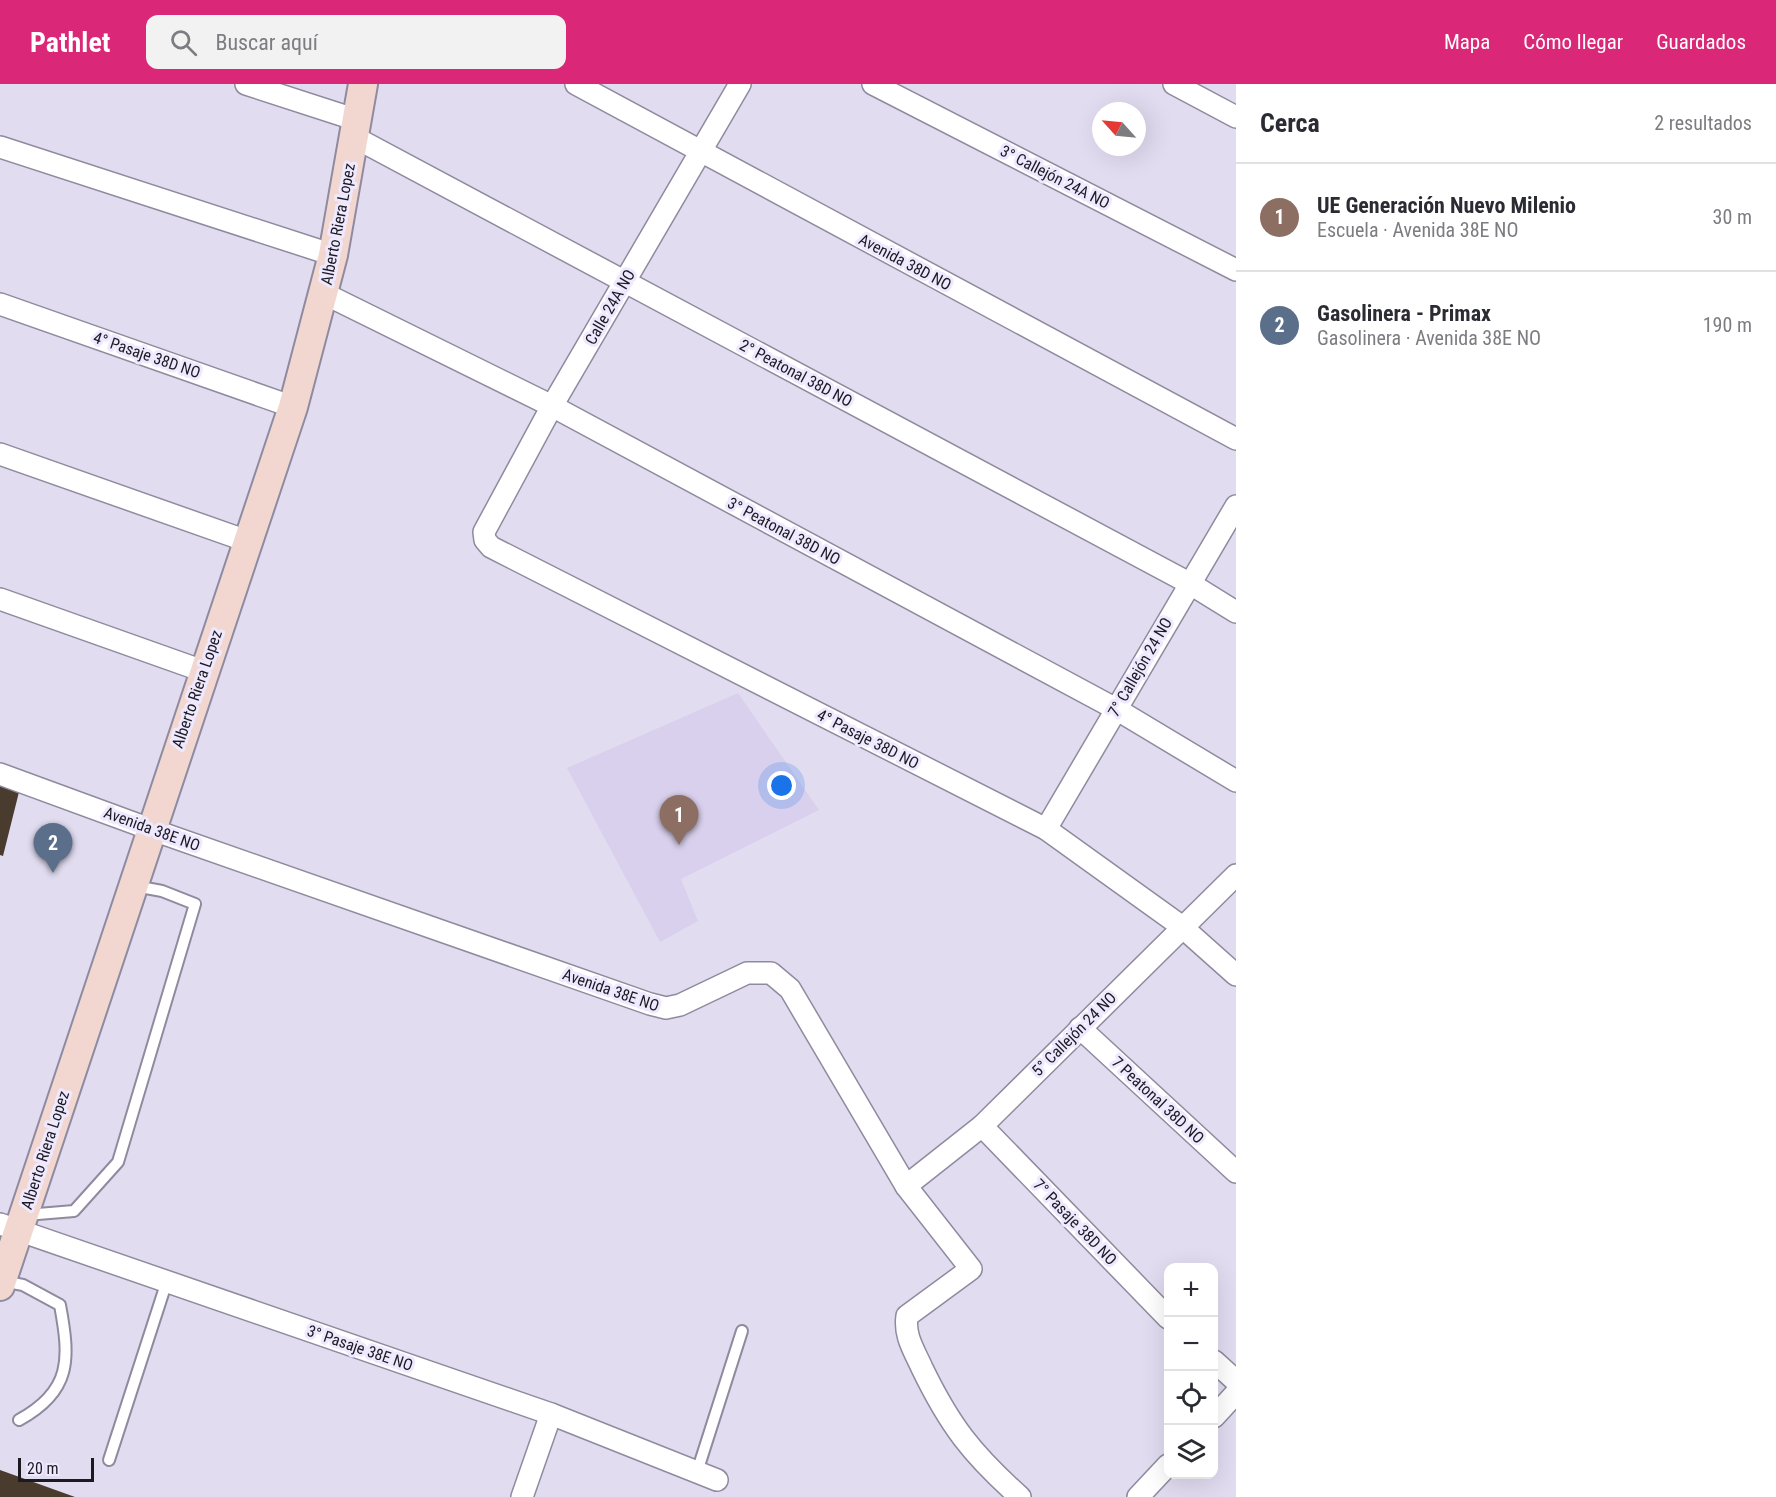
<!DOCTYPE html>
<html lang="es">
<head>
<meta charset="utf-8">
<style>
	:root { --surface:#fff; --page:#f2f2f3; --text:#2b2b33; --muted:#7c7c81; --line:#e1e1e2; --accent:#db2777 }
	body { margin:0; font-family:"Roboto Condensed",sans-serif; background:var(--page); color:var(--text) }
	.controls { position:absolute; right:18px; bottom:18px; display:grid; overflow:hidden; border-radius:12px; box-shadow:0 6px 24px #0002 }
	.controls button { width:54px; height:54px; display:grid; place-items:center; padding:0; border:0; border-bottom:2px solid var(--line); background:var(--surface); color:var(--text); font:30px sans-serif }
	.compass { position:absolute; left:1092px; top:18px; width:54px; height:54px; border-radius:50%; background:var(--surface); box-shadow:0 6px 24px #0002; rotate:297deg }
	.scale { position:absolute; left:18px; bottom:15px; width:76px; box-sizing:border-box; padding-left:6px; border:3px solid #1c1a21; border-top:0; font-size:16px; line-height:21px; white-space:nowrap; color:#1c1a21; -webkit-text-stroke:4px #efe9ff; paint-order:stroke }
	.you { position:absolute; left:782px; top:702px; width:21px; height:21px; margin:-15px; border:4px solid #fff; border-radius:50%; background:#1a73e8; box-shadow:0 0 0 9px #1a73e833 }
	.badge { display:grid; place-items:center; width:39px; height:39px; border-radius:50%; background:var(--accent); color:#fff; font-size:20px; font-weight:700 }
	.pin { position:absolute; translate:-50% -50px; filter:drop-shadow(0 2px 3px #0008) }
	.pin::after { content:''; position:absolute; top:32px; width:21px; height:18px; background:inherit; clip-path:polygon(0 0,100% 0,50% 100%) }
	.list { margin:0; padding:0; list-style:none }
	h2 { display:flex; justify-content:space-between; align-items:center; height:78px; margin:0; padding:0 24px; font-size:26px }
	h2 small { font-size:20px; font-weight:400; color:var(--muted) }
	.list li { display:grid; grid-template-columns:39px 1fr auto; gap:18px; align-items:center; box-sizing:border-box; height:108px; padding:0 24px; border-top:2px solid var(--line) }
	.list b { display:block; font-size:22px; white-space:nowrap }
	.list p { margin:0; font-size:20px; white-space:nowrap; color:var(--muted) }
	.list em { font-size:20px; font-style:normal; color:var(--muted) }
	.icon { flex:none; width:33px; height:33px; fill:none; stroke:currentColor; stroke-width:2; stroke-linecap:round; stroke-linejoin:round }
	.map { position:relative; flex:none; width:1236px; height:1413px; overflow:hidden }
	header { display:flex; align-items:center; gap:36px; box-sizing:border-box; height:84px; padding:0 30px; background:var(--accent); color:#fff }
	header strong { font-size:28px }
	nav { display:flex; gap:33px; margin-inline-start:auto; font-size:21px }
	.search { width:420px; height:54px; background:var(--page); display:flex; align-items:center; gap:15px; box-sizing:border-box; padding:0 21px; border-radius:12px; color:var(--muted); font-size:22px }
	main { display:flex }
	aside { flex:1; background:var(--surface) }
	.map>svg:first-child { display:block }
	.built { fill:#d9d0ed }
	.building { fill:#493c2e }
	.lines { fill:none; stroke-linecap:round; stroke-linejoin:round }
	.service-casing { stroke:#8f8a9e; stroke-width:14 }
	.minor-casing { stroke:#8f8a9e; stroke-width:24 }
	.secondary-casing { stroke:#8f8a9e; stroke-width:32 }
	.service { stroke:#fff; stroke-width:10 }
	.minor { stroke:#fff; stroke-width:21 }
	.secondary { stroke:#f2d7d0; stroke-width:28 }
	.labels { text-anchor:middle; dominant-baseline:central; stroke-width:6; stroke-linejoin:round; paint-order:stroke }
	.street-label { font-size:16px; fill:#1c1a21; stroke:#efe9ff }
</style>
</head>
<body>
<header>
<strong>Pathlet</strong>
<div class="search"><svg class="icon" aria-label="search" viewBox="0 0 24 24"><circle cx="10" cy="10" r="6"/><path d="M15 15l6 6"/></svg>Buscar aquí</div>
<nav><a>Mapa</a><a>Cómo llegar</a><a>Guardados</a></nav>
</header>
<main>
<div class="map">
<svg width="1236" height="1413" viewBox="0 0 1236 1413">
	<rect width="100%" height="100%" fill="#e2dcf1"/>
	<path class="built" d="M738 609 819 726 681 795 698 837 660 858 567 684Z"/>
	<g class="building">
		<path d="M0 699 19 708 3 772 0 771Z"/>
		<path d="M0 1386 75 1413H0Z"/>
	</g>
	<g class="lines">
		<defs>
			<g id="service">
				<path d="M26 1131 74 1127 118 1078 195 820 162 807 135 802"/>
				<path d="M2 1197 23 1201 60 1221C70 1275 72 1307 19 1336"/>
				<path d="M109 1376 167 1197"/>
				<path d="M697 1388 742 1247"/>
			</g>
			<g id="minor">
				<path d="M246 0 357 36"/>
				<path d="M576 0 1236 355"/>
				<path d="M740 0 552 322 484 448 485 456 491 463 1046 745 1181 842 1236 891"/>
				<path d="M873 0 1236 186"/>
				<path d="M1174 0 1236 33"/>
				<path d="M354 53 1189 499 1236 528"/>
				<path d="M0 63 333 171"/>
				<path d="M325 210 552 322 1116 625 1236 697"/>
				<path d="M0 220 293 323"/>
				<path d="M0 370 247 457"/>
				<path d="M0 515 203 587"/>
				<path d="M0 690 150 745 650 920 666 924 680 921 747 889H771L790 905 906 1102 971 1185 907 1232C904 1252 914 1266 922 1284 950 1342 972 1370 1020 1413"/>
				<path d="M1046 745 1236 422"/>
				<path d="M1080 944 1236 1088"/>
				<path d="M982 1042 1168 1234"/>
				<path d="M906 1102 982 1042 1236 791"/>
				<path d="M0 1140 551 1330 717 1396"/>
				<path d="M1214 1277 1236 1297"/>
				<path d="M1214 1333 1236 1309"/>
				<path d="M522 1413 551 1330"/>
				<path d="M1138 1413 1168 1381"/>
			</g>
			<path id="secondary" d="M0 1202 293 323 333 171 363 0"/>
		</defs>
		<use href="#service" class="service-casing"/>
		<use href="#minor" class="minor-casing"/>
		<use href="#secondary" class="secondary-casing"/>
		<use href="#service" class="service"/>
		<use href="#minor" class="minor"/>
		<use href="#secondary" class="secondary"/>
	</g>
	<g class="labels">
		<g class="street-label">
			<text transform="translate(1055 93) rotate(27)">3° Callejón 24A NO</text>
			<text transform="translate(338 140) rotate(-79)">Alberto Riera Lopez</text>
			<text transform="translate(905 178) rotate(28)">Avenida 38D NO</text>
			<text transform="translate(610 223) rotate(-60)">Calle 24A NO</text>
			<text transform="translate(147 271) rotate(19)">4° Pasaje 38D NO</text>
			<text transform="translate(796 289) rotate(28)">2° Peatonal 38D NO</text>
			<text transform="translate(784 447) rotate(28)">3° Peatonal 38D NO</text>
			<text transform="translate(1140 583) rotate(-60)">7° Callejón 24 NO</text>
			<text transform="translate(197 605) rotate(-71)">Alberto Riera Lopez</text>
			<text transform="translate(868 655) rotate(27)">4° Pasaje 38D NO</text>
			<text transform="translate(152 745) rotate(20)">Avenida 38E NO</text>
			<text transform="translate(611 906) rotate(19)">Avenida 38E NO</text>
			<text transform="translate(1074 950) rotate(-45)">5° Callejón 24 NO</text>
			<text transform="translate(1158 1016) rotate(43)">7 Peatonal 38D NO</text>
			<text transform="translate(45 1066) rotate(-72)">Alberto Riera Lopez</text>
			<text transform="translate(1075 1138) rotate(46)">7° Pasaje 38D NO</text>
			<text transform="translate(360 1264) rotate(19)">3° Pasaje 38E NO</text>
		</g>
	</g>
</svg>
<div class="controls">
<button>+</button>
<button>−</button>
<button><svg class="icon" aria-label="locate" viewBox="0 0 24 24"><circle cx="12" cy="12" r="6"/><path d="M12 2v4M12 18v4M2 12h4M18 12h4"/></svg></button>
<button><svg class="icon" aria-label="layers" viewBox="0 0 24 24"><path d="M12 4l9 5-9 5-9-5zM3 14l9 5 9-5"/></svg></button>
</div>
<svg class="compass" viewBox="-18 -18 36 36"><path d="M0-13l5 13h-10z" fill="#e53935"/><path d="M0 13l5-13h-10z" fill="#7c7c81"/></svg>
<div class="scale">20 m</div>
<div class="you"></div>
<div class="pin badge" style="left:679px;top:761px;background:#8d6e63">1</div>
<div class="pin badge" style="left:53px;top:789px;background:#5c6f8a">2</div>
</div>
<aside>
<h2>Cerca<small>2 resultados</small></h2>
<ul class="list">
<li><span class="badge" style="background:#8d6e63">1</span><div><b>UE Generación Nuevo Milenio</b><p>Escuela · Avenida 38E NO</p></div><em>30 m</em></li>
<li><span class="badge" style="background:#5c6f8a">2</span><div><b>Gasolinera - Primax</b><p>Gasolinera · Avenida 38E NO</p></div><em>190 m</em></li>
</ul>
</aside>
</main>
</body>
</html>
